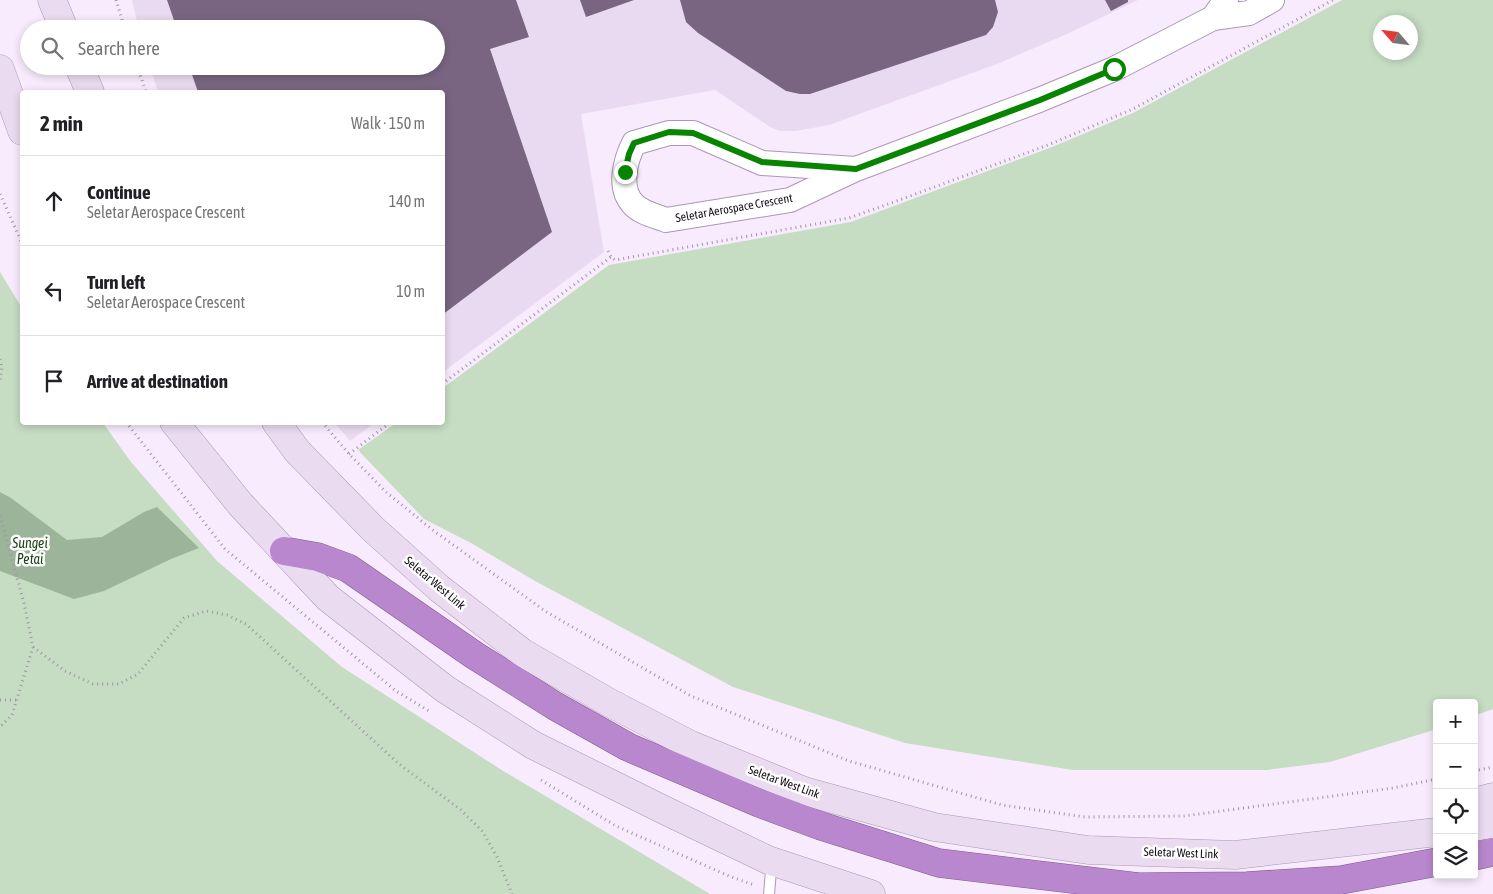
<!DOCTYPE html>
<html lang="en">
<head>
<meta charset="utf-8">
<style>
	:root { --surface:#fff; --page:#f6f6f6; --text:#202124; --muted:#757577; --line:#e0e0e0 }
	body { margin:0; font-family:"Asap Condensed",sans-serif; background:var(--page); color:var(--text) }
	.controls { position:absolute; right:15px; bottom:15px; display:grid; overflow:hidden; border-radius:5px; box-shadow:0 2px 8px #0003 }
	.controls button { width:45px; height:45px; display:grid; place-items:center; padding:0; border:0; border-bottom:1px solid var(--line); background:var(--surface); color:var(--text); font:25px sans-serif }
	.compass { position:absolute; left:1373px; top:15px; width:45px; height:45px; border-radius:50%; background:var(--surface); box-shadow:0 2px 8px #0003; rotate:298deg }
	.stop { position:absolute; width:15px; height:15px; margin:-11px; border:4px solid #078400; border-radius:50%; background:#fff }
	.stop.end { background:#078400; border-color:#fff; box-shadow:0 1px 5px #0008 }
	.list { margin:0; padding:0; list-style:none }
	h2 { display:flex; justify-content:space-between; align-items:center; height:65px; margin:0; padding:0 20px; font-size:21px }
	h2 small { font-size:16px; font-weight:400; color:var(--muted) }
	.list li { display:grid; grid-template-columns:32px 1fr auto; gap:15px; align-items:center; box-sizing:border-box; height:90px; padding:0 20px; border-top:1px solid var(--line) }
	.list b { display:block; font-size:19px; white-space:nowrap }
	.list p { margin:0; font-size:16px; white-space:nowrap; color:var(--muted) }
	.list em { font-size:16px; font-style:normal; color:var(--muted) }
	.icon { flex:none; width:28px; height:28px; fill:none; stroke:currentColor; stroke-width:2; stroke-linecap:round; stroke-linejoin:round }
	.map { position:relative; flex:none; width:1493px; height:894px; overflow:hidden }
	.search { position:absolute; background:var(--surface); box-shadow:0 2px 8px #0003; left:20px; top:20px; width:425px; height:55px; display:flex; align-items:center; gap:12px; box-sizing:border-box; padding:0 18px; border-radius:28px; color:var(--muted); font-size:19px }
	.panel { position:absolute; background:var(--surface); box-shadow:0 2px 8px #0003; left:20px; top:90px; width:425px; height:335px; border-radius:5px }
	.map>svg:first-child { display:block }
	.built { fill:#eadaf1 }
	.green { fill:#c6dcc3; fill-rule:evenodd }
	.water { fill:#9cb59a }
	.building { fill:#796581 }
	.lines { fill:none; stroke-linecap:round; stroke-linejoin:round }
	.service-casing { stroke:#ab97b5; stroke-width:12 }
	.tertiary-casing { stroke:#ab97b5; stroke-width:26 }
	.secondary-casing { stroke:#ab97b5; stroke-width:29 }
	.motorway-casing { stroke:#7f5d8e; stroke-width:29 }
	.path { stroke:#a095a5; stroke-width:3; stroke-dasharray:1 4; stroke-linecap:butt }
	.service { stroke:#fff; stroke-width:10 }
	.tertiary { stroke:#fff; stroke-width:24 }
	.secondary { stroke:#eadbf0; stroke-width:28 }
	.motorway { stroke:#b887cd; stroke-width:28 }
	.route { stroke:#078400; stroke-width:6 }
	.labels { text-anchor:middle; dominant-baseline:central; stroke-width:5; stroke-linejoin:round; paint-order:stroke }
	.street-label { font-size:12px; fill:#160e19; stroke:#fefefe }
	.water-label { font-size:14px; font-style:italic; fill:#1c4119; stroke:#fefefe }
</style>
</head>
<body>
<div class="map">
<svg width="1493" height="894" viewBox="0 0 1493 894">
	<rect width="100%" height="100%" fill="#f8ebfe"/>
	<g class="built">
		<path d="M132 0H1138L1067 34 997 64 829 125 796 131H780L770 127 715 90 581 114 604 252 443 372 442 92H158L150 66H436V29H139Z"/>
		<path d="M335 423H374L350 441Z"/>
	</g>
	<g class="green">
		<path d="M1342 0H1493V709L1474 716V703H1437V729L1330 762 1267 770H1073L905 743 733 687 535 581 471 543 424 519 358 450 396 423 442 422 443 388 609 265 851 222 1052 147 1133 113ZM1380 22H1410V52H1380Z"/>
		<path d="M0 272 22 308V422L103 423 131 462 217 561 342 667 500 769 710 894H0Z"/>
	</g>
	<path class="water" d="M0 492 11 498 67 540 102 537 144 512 157 507 199 548 171 559 104 591 74 599 0 571Z"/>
	<g class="building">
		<path d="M167 0H516L529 37 490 49 552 232 442 315V92H198L189 66H436V29H177Z"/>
		<path d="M580 0H634L586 17Z"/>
		<path d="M680 0H995L998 12 993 27 986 35 810 94H800L786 91 698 33 686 22Z"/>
		<path d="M1105 0H1128V2L1111 11Z"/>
	</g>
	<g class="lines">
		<defs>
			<path id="service" d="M769 894 771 871 769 863"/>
			<g id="tertiary">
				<path d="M1213 18 1249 13 1272 0"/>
				<path d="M856 169 762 163 693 133H669L634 143C625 161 618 188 633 204 641 213 656 216 666 220L790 200 856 169 1039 100 1114 69 1213 18 1226 0"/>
			</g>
			<g id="secondary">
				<path d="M52 0 64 29"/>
				<path d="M79 66 90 92"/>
				<path d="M0 69 22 131"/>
				<path d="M174 422 241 505 328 598 445 689 533 745 664 810 768 860 871 894"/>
				<path d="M276 422 297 451 373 529 440 589 523 653 610 703 691 745 804 791 934 827 1088 850 1235 855 1437 832"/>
				<path d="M1474 802 1493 797"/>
				<path d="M1474 827 1493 824"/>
			</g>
			<g id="motorway">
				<path d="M284 551 318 557 348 568 474 655 555 706 628 747 759 803 821 826 939 863 1138 887 1247 886 1341 880 1437 862"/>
				<path d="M1474 856 1493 852"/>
			</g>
		</defs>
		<use href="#service" class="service-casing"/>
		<use href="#tertiary" class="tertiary-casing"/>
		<use href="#secondary" class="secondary-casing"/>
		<use href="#motorway" class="motorway-casing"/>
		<g class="path">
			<path d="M116 0 125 29"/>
			<path d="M137 66 146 92"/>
			<path d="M0 194 22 243"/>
			<path d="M608 251 611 257 615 260 849 218 894 202 1048 145 1133 109 1333 0"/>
			<path d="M0 359 2 367 0 380"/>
			<path d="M442 384 611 257"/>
			<path d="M126 422 225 549 396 691 429 711"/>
			<path d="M322 422 349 454 386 492 434 531 545 611 691 696 849 761 1002 805 1085 817 1184 816 1393 788 1437 779"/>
			<path d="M349 454 391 422"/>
			<path d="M0 516 24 603 33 647 12 715 0 727"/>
			<path d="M33 647 65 671 93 684H119L138 674 184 618 206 611 227 615 246 624 399 764 461 810 483 832 497 857 512 894"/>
			<path d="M0 700H17"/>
			<path d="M1474 771 1493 767"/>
			<path d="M541 780 616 826 729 876 754 885"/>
		</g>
		<use href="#service" class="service"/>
		<use href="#tertiary" class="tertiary"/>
		<use href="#secondary" class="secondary"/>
		<use href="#motorway" class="motorway"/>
	</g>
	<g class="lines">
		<path class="route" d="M625 172 629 154 634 143 669 132 693 133 762 162 856 169 1040 100 1114 69"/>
	</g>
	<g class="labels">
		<g class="street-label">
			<text transform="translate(734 208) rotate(-10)">Seletar Aerospace Crescent</text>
			<text transform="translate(435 583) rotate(40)">Seletar West Link</text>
			<text transform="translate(784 782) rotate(20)">Seletar West Link</text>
			<text transform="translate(1181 853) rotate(2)">Seletar West Link</text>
		</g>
		<g class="water-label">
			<text x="30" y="543">Sungei<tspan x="30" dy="16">Petai</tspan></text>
		</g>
	</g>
</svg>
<div class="controls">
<button>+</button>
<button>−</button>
<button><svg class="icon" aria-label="locate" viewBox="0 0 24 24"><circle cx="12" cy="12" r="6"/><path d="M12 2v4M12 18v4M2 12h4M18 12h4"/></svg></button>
<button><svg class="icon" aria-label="layers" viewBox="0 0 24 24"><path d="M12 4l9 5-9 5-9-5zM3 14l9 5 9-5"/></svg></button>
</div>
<svg class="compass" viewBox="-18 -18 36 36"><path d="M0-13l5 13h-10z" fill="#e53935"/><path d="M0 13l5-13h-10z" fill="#757577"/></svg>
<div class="stop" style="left:1114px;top:69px"></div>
<div class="stop end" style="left:625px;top:172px"></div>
<div class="search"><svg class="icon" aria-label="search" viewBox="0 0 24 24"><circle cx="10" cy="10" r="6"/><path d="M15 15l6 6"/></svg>Search here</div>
<section class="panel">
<h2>2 min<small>Walk · 150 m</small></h2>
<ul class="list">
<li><svg class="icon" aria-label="ahead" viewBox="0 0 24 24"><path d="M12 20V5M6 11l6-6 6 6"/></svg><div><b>Continue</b><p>Seletar Aerospace Crescent</p></div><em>140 m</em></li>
<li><svg class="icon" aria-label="left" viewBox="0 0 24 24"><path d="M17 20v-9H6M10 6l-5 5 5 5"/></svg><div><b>Turn left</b><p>Seletar Aerospace Crescent</p></div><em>10 m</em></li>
<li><svg class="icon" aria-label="arrive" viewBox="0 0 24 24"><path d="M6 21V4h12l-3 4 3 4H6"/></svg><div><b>Arrive at destination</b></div></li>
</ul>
</section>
</div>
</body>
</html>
